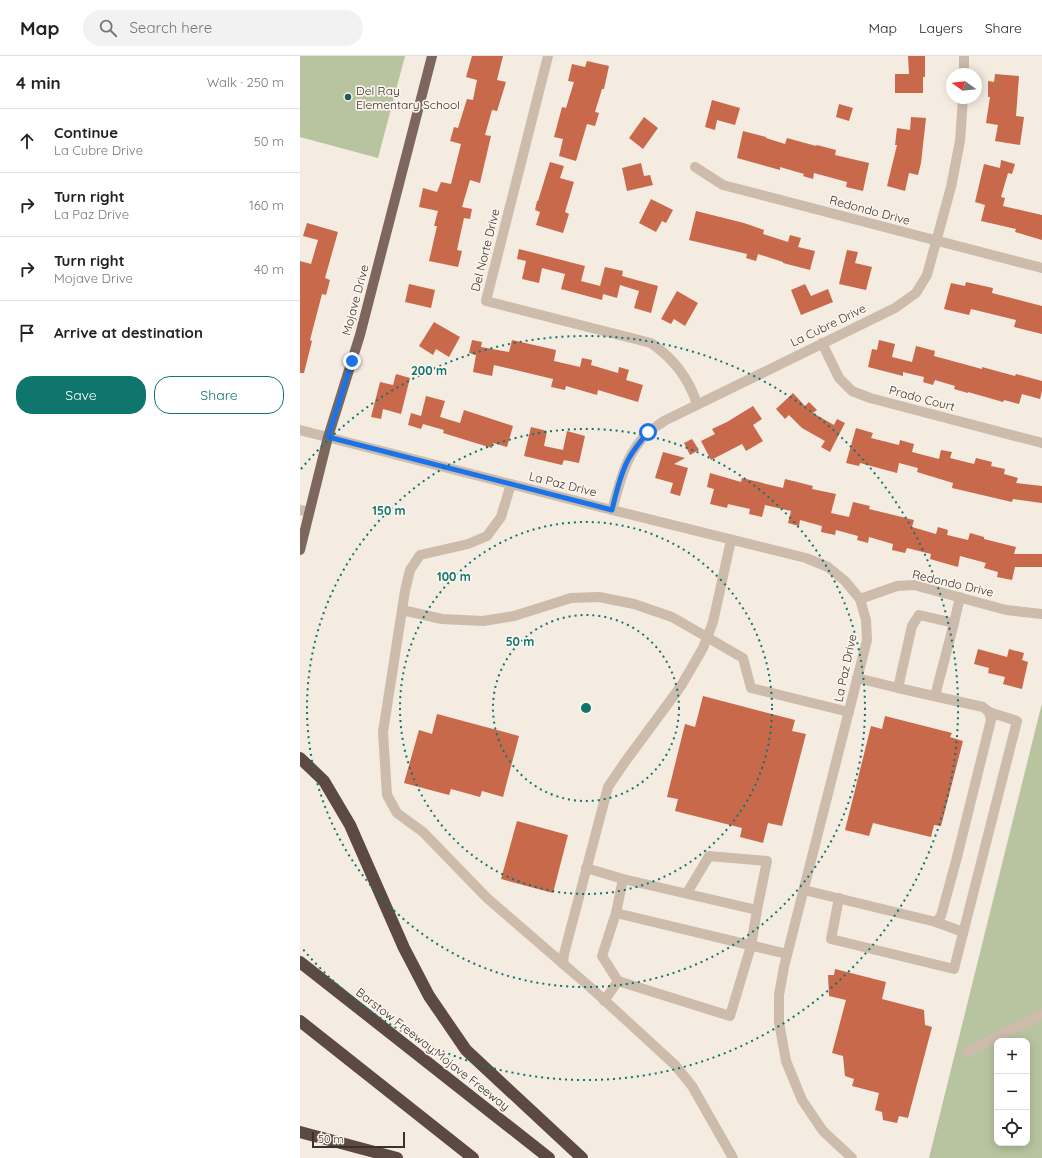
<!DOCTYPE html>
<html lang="en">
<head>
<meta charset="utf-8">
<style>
	:root { --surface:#fff; --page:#f2f2f2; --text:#222; --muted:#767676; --line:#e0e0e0; --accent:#0f766e }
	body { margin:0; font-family:Quicksand,sans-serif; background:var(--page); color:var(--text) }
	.controls { position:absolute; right:12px; bottom:12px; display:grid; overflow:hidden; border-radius:8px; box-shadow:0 2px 10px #0003 }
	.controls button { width:36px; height:36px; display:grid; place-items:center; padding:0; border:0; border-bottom:1px solid var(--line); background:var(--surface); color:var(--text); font:20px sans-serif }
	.compass { position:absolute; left:646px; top:12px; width:36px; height:36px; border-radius:50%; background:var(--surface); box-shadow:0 2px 10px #0003; rotate:285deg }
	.scale { position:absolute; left:12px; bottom:10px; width:93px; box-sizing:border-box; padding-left:4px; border:2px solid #3b302b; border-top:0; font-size:11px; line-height:14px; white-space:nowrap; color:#3b302b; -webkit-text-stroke:3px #fbf5ee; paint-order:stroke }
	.stop { position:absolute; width:12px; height:12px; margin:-9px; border:3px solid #1a73e8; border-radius:50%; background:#fff }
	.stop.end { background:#1a73e8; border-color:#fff; box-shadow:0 1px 4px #0008 }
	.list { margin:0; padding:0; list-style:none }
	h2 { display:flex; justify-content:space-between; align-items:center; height:52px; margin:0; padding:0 16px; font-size:17px }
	h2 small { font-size:13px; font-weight:400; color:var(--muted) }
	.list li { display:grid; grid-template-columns:26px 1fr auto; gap:12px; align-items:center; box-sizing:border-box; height:64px; padding:0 16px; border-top:1px solid var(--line) }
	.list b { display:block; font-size:15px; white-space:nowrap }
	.list p { margin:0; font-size:13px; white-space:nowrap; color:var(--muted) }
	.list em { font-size:13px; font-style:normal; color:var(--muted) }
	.actions { display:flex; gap:8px; padding:12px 16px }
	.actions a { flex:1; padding:9px 0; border:1px solid var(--accent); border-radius:16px; text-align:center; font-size:14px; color:var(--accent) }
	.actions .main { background:var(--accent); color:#fff }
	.icon { flex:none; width:22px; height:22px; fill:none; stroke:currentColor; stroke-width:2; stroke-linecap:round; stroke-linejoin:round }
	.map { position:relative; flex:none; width:742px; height:1102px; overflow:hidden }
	header { display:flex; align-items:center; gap:24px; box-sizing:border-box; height:56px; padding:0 20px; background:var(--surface); border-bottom:1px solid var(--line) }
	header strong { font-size:19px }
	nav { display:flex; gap:22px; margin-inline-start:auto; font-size:14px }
	.search { width:280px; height:36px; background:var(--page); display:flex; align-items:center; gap:10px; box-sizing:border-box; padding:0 14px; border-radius:22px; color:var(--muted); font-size:15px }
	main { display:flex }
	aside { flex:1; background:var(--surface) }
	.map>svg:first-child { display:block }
	.green { fill:#b8c4a0; fill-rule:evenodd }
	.building { fill:#c8694b }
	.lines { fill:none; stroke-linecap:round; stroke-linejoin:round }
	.minor { stroke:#cdbbac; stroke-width:10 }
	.major { stroke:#7d675c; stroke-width:10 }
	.highway { stroke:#5c4a42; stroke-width:12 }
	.route { stroke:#1a73e8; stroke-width:5 }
	.ring { fill:none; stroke:#0f766e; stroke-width:2; stroke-dasharray:2 4 }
	.poi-dot { fill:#1f5a5e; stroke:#fbf5ee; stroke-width:1.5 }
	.labels { text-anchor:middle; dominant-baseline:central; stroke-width:3.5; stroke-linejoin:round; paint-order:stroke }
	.poi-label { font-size:12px; fill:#3b302b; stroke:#fbf5ee; text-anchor:start }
	.street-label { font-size:12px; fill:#3b302b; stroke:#fbf5ee }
	.centre { fill:#0f766e; stroke:#fbf5ee; stroke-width:2 }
	.ring-label { font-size:12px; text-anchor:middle; font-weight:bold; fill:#0f766e; stroke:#fbf5ee; stroke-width:3.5; stroke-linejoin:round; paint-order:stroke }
</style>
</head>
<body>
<header>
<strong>Map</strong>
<div class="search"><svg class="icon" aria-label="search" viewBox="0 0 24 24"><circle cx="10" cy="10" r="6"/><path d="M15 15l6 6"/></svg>Search here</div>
<nav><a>Map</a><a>Layers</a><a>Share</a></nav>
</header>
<main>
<aside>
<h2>4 min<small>Walk · 250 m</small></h2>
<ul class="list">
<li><svg class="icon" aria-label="ahead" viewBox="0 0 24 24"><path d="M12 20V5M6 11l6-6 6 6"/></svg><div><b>Continue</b><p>La Cubre Drive</p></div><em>50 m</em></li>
<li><svg class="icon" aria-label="right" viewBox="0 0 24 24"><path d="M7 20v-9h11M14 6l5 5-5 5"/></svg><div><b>Turn right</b><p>La Paz Drive</p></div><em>160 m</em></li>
<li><svg class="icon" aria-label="right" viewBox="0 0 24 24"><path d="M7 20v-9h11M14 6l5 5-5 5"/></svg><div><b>Turn right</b><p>Mojave Drive</p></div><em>40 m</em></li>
<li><svg class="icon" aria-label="arrive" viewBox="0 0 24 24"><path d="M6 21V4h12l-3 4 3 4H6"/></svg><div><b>Arrive at destination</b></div></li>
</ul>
<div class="actions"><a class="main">Save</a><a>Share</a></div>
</aside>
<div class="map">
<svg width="742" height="1102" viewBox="0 0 742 1102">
	<rect width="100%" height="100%" fill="#f4ebe1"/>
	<g class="green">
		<path d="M0 0H105L78 102 0 81Z"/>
		<path d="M742 648V1102H629L741 651ZM697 985H727V1087H697Z"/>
	</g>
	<g class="building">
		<path d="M172 0H203L197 24 206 26 197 55 192 54 185 79 191 80 180 127 170 124 162 151 172 153 170 163 164 162 157 194 162 195 158 211 129 205 137 170H134L138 155 119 151 123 132 137 136 141 126 151 128 161 88 150 85 154 71 158 72 167 43 173 44 177 24 166 21Z"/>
		<path d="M608 0H625V21H623V37H595V18H609Z"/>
		<path d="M287 5 309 10 304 33H302L295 56 299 57 295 70 287 68 276 105 259 100 263 83 254 81 262 51 266 52 274 26 268 25 272 8 285 11Z"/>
		<path d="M695 18 719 20 716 60 724 61 720 89 695 85 698 69 686 67 690 41H688V25L694 26Z"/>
		<path d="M412 44 440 52 435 69 417 64 415 74 405 71Z"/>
		<path d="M539 48 553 52 549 65 536 61Z"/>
		<path d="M344 61 358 72 343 93 329 82Z"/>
		<path d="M611 61 626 62 621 107 618 119 609 117 605 135 587 130 597 89H595L597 72 610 74Z"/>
		<path d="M443 75 466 81V82L485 88 487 82 516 90 517 89 536 94 535 99 569 107 563 135 546 131 547 126 514 117 513 123 503 120 504 118 480 111V114L437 102Z"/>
		<path d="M701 104 715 108 712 118 708 117 701 141 705 142 703 150 742 159V184L715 176 716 173 681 165 685 149 675 146 684 108 700 112Z"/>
		<path d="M250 106 264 110 260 122 274 126 265 156 269 158 263 177 236 169 240 156 235 154 237 145H238Z"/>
		<path d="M341 107 344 120 350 119 353 129 327 135 322 112Z"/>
		<path d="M351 143 373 154 366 167 362 165 356 176 339 167Z"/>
		<path d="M396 155 444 167 464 174 463 178 488 186 490 179 501 182 498 191 515 195 510 214 483 207V206L458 198 456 205 446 202 447 198 389 184Z"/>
		<path d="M7 167 38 176 25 222 30 224 26 239 22 238 10 284 12 285 4 317H0V205L11 208 18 184 3 180Z"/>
		<path d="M219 193 285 210 281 225 300 230 305 211 323 215 322 220 358 230 351 257 334 252 339 235 320 229 317 242 303 238 302 244 261 233 265 218 242 212 239 227 222 223 226 205 217 203Z"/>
		<path d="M547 194 558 196 555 207 572 211 566 234 539 228Z"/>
		<path d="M666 226 693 232 692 237 742 250V278L714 271 716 264 671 253 669 259 644 253 651 227 665 230Z"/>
		<path d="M109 228 135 234 131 252 105 246Z"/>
		<path d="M505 228 511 240 528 233 533 246 501 259 491 234Z"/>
		<path d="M377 235 398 247 385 270 374 263 371 268 361 263Z"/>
		<path d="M134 266 160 281 149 301 136 293 133 299 119 290Z"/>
		<path d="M172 284 182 286 181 291 209 296 212 284 256 294 254 305 280 311 282 302 292 304 291 309 318 317 319 311 329 314 326 324 343 329 338 346 298 334 297 339 266 330 265 334 251 331 253 323 194 309 192 320 173 316 176 299 169 297Z"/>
		<path d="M579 284 595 288 592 301 612 306 616 290 635 295 634 300 682 313V311L715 320 716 318 742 325V335L740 343 722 338 719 348 704 344 703 346 668 336V337L654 333 655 330 635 324 633 329 623 326 624 321 603 316V320L568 311 572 293 577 294Z"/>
		<path d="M96 318 110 322 101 358 83 353 81 363 71 361 80 326 93 329Z"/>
		<path d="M493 337 505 350 509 346 517 354 513 357 534 369 537 363 545 367 530 396 521 391 525 385 502 372 489 359 485 363 476 353Z"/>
		<path d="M126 340 145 345 140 361 160 367 164 354 213 370 207 391 193 387 192 392 143 377 144 374 123 368 121 373 108 369 111 357 121 360Z"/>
		<path d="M453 350 462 363 453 369 463 385 446 395 442 388 411 404 401 385 415 378 412 373 427 366Z"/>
		<path d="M231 371 247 375 244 390 263 394 267 375 285 380 279 407 264 404 262 409 224 400Z"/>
		<path d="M556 372 573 377 571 382 599 389 600 384 614 388 612 396 639 403 641 394 652 396 650 402 674 408 676 402 692 406 691 410 705 413 704 418 718 422 716 427 742 430V447L713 443 712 446 652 432 653 427 617 416 618 412 599 407 597 417 560 407 559 410 546 407Z"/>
		<path d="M392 383 399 394 390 399 384 387Z"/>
		<path d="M363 396 385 402 374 408 388 412 380 440 370 437 373 427 355 422Z"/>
		<path d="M410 417 441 426 442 422 483 432 485 423 513 430 512 433 536 438 531 457 549 461 553 446 570 450 569 453 614 464 612 471 636 478 638 471 648 474 647 479 668 484 670 477 684 481V483L716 491 714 498H742V511H715L712 524 697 521 698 516 684 512 686 507 660 500 658 511 630 503 631 498 607 492 605 497 592 494 593 488 569 481 568 487 557 484 558 480 536 474 535 479 521 476 522 470 500 464 499 470 488 467 491 455 465 449 462 461 449 458 450 453 428 448 427 452 410 448 414 433 407 431Z"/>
		<path d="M678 593 707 601 709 593 724 597 722 604 728 606 722 633 703 628 705 621 688 617 689 612 674 608Z"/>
		<path d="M403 640 495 664 492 675 506 678 482 770 468 767 463 787 440 781 442 772 375 755 378 743 367 741 385 668 395 671Z"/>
		<path d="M137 658 219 680 203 741 182 735 180 741 151 733 149 739 104 727 119 674 132 678Z"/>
		<path d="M585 660 652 677 650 681 663 685 641 770 634 769 631 781 573 767 569 780 545 774 571 670 582 673Z"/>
		<path d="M217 765 268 779 253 837 201 823Z"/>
		<path d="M535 913 586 926 582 943 624 954 625 969 632 971 608 1062 599 1060 597 1067 583 1064 582 1056 575 1054 579 1037 552 1030 554 1023 545 1020 543 1000 532 997 546 944 529 940 528 919H534Z"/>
	</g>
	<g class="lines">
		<g class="minor">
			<path d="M248 0 186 245 351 287C373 302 389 323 397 348"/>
			<path d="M664 0V18"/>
			<path d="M395 111 423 129 742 212"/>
			<path d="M522 287 539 322 552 335 570 342 742 387"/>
			<path d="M0 374 312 454 506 502 528 511 545 525 560 543 566 564 567 584 484 911 479 939V966L486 1005 502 1044 523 1075 552 1102"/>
			<path d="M211 428 201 461 187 480 168 488 120 499 110 514 105 535 102 554 142 563 183 565 214 560 271 542 299 541 334 548 372 561 443 602 451 632 549 656"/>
			<path d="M0 454 9 456"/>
			<path d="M312 454C320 426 326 396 349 376 353 372 359 369 364 365L595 252 616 237 627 219 651 131 660 85 663 42"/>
			<path d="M560 543 597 530 614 529 706 554 742 558"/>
			<path d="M102 554 83 676 87 739 97 757 123 776 187 842 290 931 375 1009 392 1030 433 1102"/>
			<path d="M557 622 598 632 612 570 619 559 654 567 660 541"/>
			<path d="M635 640 654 567"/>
			<path d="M286 812 323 823 316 857 487 898"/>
			<path d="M504 834 636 866 641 860 656 805 691 664 689 656 683 651 598 632"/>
			<path d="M387 837 409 800 467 805 457 854"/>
			<path d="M539 842 531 883 654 913 717 665 689 656"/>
			<path d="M636 866 663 876"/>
			<path d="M263 908 264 898 308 731 325 706 381 630 403 592 413 566 431 484"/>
			<path d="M318 925 430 960 451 890 457 854 323 823"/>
			<path d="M304 945 318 925 302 900 316 857"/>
			<path d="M667 996 742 958"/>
		</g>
		<path class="major" d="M0 494 28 381 60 279 132 0"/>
		<g class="highway">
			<path d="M0 702 24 725 50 769 104 892 129 940 166 994 282 1102"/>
			<path d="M0 906 249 1102"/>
			<path d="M0 965 173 1102"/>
			<path d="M0 1076 97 1102"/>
		</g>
	</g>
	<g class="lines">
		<path class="route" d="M52 305 28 381 312 454C316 437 320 419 328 404 333 394 341 385 348 376"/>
	</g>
	<g class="ring">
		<circle cx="286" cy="652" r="93"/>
		<circle cx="286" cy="652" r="186"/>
		<circle cx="286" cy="652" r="279"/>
		<path d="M1 413A372 372 0 1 1 1 891"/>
	</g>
	<circle class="poi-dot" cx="48" cy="41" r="4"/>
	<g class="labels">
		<g class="poi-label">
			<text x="56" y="34">Del Ray<tspan x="56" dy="14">Elementary School</tspan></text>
		</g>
		<g class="street-label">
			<text transform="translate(570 154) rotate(15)">Redondo Drive</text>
			<text transform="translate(185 194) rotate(-76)">Del Norte Drive</text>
			<text transform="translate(55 244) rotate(-75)">Mojave Drive</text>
			<text transform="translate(528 269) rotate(-26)">La Cubre Drive</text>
			<text transform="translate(622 342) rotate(15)">Prado Court</text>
			<text transform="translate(263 428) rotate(14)">La Paz Drive</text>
			<text transform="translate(653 527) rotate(13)">Redondo Drive</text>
			<text transform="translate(545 612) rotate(-78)">La Paz Drive</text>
			<text transform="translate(133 993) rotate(38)">Barstow Freeway;Mojave Freeway</text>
		</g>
	</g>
	<circle cx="286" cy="652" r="6" class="centre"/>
	<g class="ring-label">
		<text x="129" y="319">200 m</text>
		<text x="89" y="459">150 m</text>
		<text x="154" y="525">100 m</text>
		<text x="220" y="590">50 m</text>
	</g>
</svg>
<div class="controls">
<button>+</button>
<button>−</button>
<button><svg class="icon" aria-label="locate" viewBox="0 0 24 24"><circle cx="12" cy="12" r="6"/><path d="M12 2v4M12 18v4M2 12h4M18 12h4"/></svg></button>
</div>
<svg class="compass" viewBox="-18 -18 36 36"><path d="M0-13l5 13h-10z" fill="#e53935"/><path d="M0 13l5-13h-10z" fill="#767676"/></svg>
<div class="scale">50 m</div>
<div class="stop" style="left:348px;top:376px"></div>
<div class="stop end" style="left:52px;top:305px"></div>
</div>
</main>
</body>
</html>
